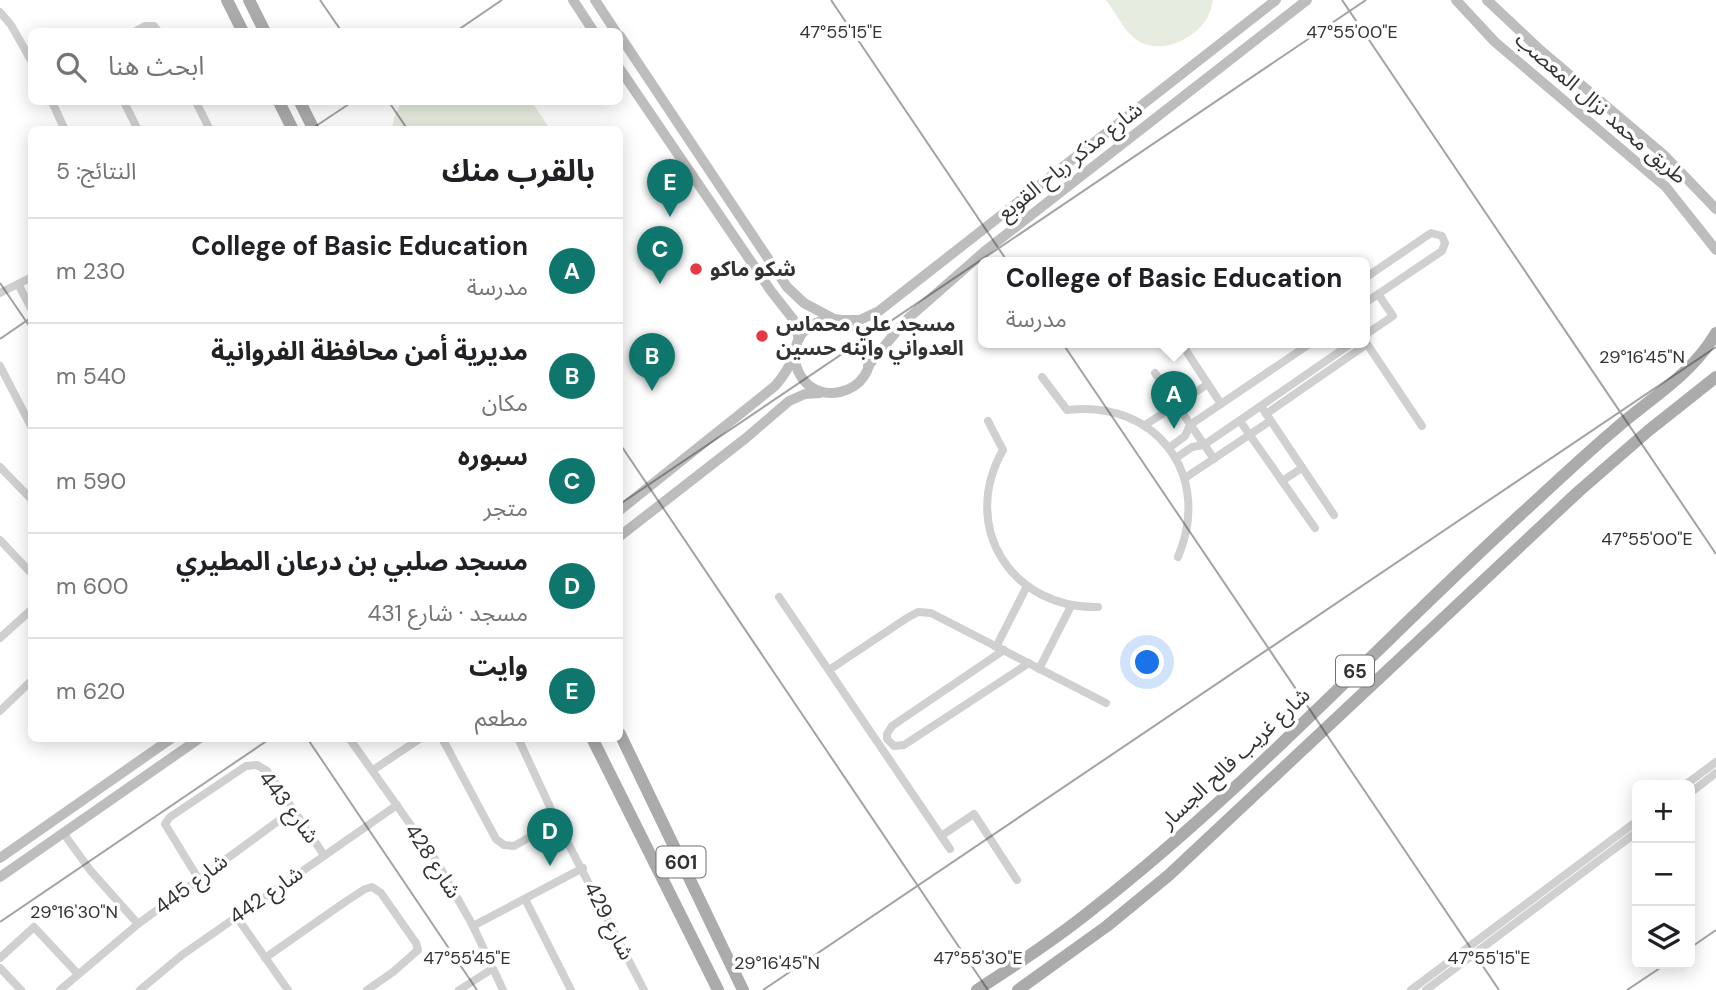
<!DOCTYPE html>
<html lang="ar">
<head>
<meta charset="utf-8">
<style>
	:root { --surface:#fff; --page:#f2f2f2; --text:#202124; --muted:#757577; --line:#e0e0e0; --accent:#0f766e }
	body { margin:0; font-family:"DM Sans","Noto Sans Arabic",sans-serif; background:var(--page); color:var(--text); direction:rtl }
	.controls { position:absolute; right:21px; bottom:21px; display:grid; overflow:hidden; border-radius:10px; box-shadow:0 4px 18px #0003 }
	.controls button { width:63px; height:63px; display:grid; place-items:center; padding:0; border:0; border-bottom:2px solid var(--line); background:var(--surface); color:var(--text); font:35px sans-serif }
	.you { position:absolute; left:1148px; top:663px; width:24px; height:24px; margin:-18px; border:5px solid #fff; border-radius:50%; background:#1a73e8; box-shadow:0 0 0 10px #1a73e833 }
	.badge { display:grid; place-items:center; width:46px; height:46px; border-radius:50%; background:var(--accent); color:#fff; font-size:23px; font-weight:700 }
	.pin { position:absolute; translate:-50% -58px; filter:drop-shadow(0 2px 4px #0008) }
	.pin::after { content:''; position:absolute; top:37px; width:24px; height:21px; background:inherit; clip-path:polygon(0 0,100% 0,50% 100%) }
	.popup { position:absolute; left:978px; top:257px; width:392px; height:91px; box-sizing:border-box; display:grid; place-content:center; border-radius:10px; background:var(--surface); filter:drop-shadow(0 2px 5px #0005); font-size:23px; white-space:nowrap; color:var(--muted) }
	.popup b { font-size:26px; color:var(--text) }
	.popup::after { content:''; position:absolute; left:50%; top:100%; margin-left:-14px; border:14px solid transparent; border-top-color:var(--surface) }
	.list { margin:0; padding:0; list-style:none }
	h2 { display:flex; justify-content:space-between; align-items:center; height:91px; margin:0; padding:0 28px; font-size:30px }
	h2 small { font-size:23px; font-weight:400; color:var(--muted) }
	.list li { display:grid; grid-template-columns:46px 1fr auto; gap:21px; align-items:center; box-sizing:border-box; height:105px; padding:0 28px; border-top:2px solid var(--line) }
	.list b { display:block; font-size:26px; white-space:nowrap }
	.list p { margin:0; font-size:23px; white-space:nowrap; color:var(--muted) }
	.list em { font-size:23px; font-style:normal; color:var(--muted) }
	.icon { flex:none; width:38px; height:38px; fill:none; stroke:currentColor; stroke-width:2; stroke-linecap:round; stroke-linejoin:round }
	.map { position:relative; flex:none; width:1716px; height:990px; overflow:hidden; direction:ltr }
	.search { position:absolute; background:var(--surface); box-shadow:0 4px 18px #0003; left:28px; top:28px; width:595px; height:77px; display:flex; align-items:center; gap:18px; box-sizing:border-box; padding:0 24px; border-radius:10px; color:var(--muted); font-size:26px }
	.panel { position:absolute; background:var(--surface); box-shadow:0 4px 18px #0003; left:28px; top:126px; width:595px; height:616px; border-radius:10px; direction:rtl }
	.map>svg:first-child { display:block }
	.green { fill:#e6ecdf }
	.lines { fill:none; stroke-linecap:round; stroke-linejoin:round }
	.street { stroke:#d0d0d0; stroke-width:8 }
	.secondary { stroke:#bdbdbd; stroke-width:10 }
	.primary { stroke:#ababab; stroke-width:12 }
	.ticks { fill:none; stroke:#333; stroke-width:2; stroke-opacity:0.45 }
	.poi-dot { fill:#e63946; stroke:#fff; stroke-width:2.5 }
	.labels { text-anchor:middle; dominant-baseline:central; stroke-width:7; stroke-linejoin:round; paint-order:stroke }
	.shield { fill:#fff; stroke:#707070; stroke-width:2 }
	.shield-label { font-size:19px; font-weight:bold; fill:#333 }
	.street-label { font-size:21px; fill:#333; stroke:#fff }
	.poi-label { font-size:21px; font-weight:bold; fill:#333; stroke:#fff; text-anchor:start }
	.ticks-label { font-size:18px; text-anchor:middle; fill:#333; stroke:#fff; stroke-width:7; stroke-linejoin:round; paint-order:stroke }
</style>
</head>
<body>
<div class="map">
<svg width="1716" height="990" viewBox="0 0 1716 990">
	<rect width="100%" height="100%" fill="#fff"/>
	<g class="green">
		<path d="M1106 0H1213C1211 9 1209 18 1202 25 1186 44 1153 56 1132 36 1122 27 1115 11 1106 0Z"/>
		<path d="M401 102H532L550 129H392L394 118Z"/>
	</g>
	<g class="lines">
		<g class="street">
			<path d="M0 12 11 25 32 62"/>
			<path d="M134 32 145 26H154L159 32"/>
			<path d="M52 102 65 130"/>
			<path d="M124 102 138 130"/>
			<path d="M196 102 210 130"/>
			<path d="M1365 278 1431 233 1442 236 1445 243 1442 251 1365 303"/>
			<path d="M18 284 32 310"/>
			<path d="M0 293 32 277"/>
			<path d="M1365 335 1393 316 1378 294"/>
			<path d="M1365 341 1422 426"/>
			<path d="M1181 343 1221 404"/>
			<path d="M0 366 31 426"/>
			<path d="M1155 373 1214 459"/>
			<path d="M1042 377 1067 410C1156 399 1213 475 1178 557"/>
			<path d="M1261 406 1334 515"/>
			<path d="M1266 414 1367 344"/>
			<path d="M988 421 1003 450C959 527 1012 609 1098 607"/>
			<path d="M1240 421 1315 528"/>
			<path d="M1145 425 1208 384"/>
			<path d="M1169 448 1185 436 1190 425 1311 343"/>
			<path d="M1176 458 1192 447 1204 445 1352 343"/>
			<path d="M0 467 32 500"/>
			<path d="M1185 478 1270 421"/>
			<path d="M1282 481 1302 468"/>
			<path d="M0 540 32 574"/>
			<path d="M779 597 950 849"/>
			<path d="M0 638 32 609"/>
			<path d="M996 647 1027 586"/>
			<path d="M1004 650 892 726 887 734V739L894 746 904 745 1029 663"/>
			<path d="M1039 669 1071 606"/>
			<path d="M829 670 907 618 918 612 931 613 1106 703"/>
			<path d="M0 711 32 680"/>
			<path d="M349 738 437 862 473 926 503 990"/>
			<path d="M442 738 496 839 504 845 514 846 557 822"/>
			<path d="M518 738 557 822 644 990"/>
			<path d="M373 770 421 738"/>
			<path d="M1685 785 1716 762"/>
			<path d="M1690 793 1716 773"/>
			<path d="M64 834 90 870 138 924"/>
			<path d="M941 836 974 814 1017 880"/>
			<path d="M198 878 165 824 170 817 246 766 257 765 267 771 324 855"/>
			<path d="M525 899 571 990"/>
			<path d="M236 916 288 990"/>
			<path d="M473 926 583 868"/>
			<path d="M0 958 34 927 78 974"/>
			<path d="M265 958 345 902 365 889 372 887 381 893 416 943 418 950 393 972 367 990"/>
			<path d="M0 968 21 990"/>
			<path d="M60 990 138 924 293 810"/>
			<path d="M140 990 182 955 397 805"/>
			<path d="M459 990 492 969"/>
			<path d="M1411 990 1637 821"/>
			<path d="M1426 990 1637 832"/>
		</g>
		<g class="secondary">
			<path d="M573 0 594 32"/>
			<path d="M595 0 616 32"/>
			<path d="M1456 0 1495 42 1666 187 1716 250"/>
			<path d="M1487 0 1538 48 1664 155 1716 209"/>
			<path d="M620 36 787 287 804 303 832 318"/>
			<path d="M620 69 771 291 793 319 799 339"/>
			<path d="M844 320H860L879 311 1276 0"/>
			<path d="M868 366 905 321 985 251 1307 0"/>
			<path d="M620 510 775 386C781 379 786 372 790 364 794 356 795 346 799 338 808 323 828 315 845 321 855 325 863 333 867 343 886 395 800 418 794 354"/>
			<path d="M620 536 746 438 789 401 805 394 820 393"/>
			<path d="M0 858 172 738"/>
			<path d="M0 877 200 738"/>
		</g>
		<g class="primary">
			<path d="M227 0 243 32"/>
			<path d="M249 0 265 32"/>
			<path d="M279 102 293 130"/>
			<path d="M300 102 314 130"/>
			<path d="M620 734 743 990"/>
			<path d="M592 738 718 990"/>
			<path d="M977 990C1017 964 1057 938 1094 908 1246 789 1377 646 1519 516 1550 488 1581 458 1613 431 1649 399 1691 376 1716 333"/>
			<path d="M1018 990 1107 926 1169 875 1578 492 1648 431 1716 377"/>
		</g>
	</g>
	<path class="ticks" d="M320 0 342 32M831 0 1499 990M1342 0 1716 554M455 32 502 0M389 102 408 130M310 130 352 102M0 283 32 330M0 339 32 317M620 444 988 990M620 504 1366 0M307 738 477 990M0 922 271 738M1690 948 1716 930M763 990 1716 347M1627 990 1666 964"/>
	<g class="poi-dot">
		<circle cx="696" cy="269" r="7"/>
		<circle cx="762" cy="336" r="7"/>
	</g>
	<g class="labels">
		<g class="shield">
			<rect x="1336" y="655.5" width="38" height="31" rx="5"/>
			<rect x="656.5" y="846.5" width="49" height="31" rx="5"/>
		</g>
		<g class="shield-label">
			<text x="1355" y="671">65</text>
			<text x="681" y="862">601</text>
		</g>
		<g class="street-label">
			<text transform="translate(1601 108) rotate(41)">طريق محمد نزال المعصب</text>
			<text transform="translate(1070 161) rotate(-38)">شارع مذكر رباح القوبع</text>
			<text transform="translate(1235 758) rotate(-43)">شارع غريب فالح الجسار</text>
			<text transform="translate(289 807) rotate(53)">شارع 443</text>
			<text transform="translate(433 861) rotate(57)">شارع 428</text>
			<text transform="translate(191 884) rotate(-37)">شارع 445</text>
			<text transform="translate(266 895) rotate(-35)">شارع 442</text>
			<text transform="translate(609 921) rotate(63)">شارع 429</text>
		</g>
		<g class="poi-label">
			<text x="710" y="269">شكو ماكو</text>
			<text x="776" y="324">مسجد علي محماس<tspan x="776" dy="24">العدواني وابنه حسين</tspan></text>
		</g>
	</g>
	<g class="ticks-label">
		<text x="841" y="38">47°55'15"E</text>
		<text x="1352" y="38">47°55'00"E</text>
		<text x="1642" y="363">29°16'45"N</text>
		<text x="1647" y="545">47°55'00"E</text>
		<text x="74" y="918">29°16'30"N</text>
		<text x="467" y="964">47°55'45"E</text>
		<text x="978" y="964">47°55'30"E</text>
		<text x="1489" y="964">47°55'15"E</text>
		<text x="777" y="969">29°16'45"N</text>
	</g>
</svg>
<div class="controls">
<button>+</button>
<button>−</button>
<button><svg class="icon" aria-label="layers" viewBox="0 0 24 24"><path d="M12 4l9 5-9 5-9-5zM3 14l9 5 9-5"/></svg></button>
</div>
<div class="you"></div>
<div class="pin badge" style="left:1174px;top:429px">A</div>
<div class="popup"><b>College of Basic Education</b>مدرسة</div>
<div class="pin badge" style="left:652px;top:391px">B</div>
<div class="pin badge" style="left:660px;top:284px">C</div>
<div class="pin badge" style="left:550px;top:866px">D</div>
<div class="pin badge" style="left:670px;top:217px">E</div>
<div class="search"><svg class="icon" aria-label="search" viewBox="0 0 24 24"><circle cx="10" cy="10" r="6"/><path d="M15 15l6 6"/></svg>ابحث هنا</div>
<section class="panel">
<h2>بالقرب منك<small>النتائج: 5</small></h2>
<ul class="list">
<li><span class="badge">A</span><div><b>College of Basic Education</b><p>مدرسة</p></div><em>230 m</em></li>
<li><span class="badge">B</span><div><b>مديرية أمن محافظة الفروانية</b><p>مكان</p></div><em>540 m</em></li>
<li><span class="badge">C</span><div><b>سبوره</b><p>متجر</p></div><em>590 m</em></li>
<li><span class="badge">D</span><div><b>مسجد صلبي بن درعان المطيري</b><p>مسجد · شارع 431</p></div><em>600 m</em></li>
<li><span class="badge">E</span><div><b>وايت</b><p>مطعم</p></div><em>620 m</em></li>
</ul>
</section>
</div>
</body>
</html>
